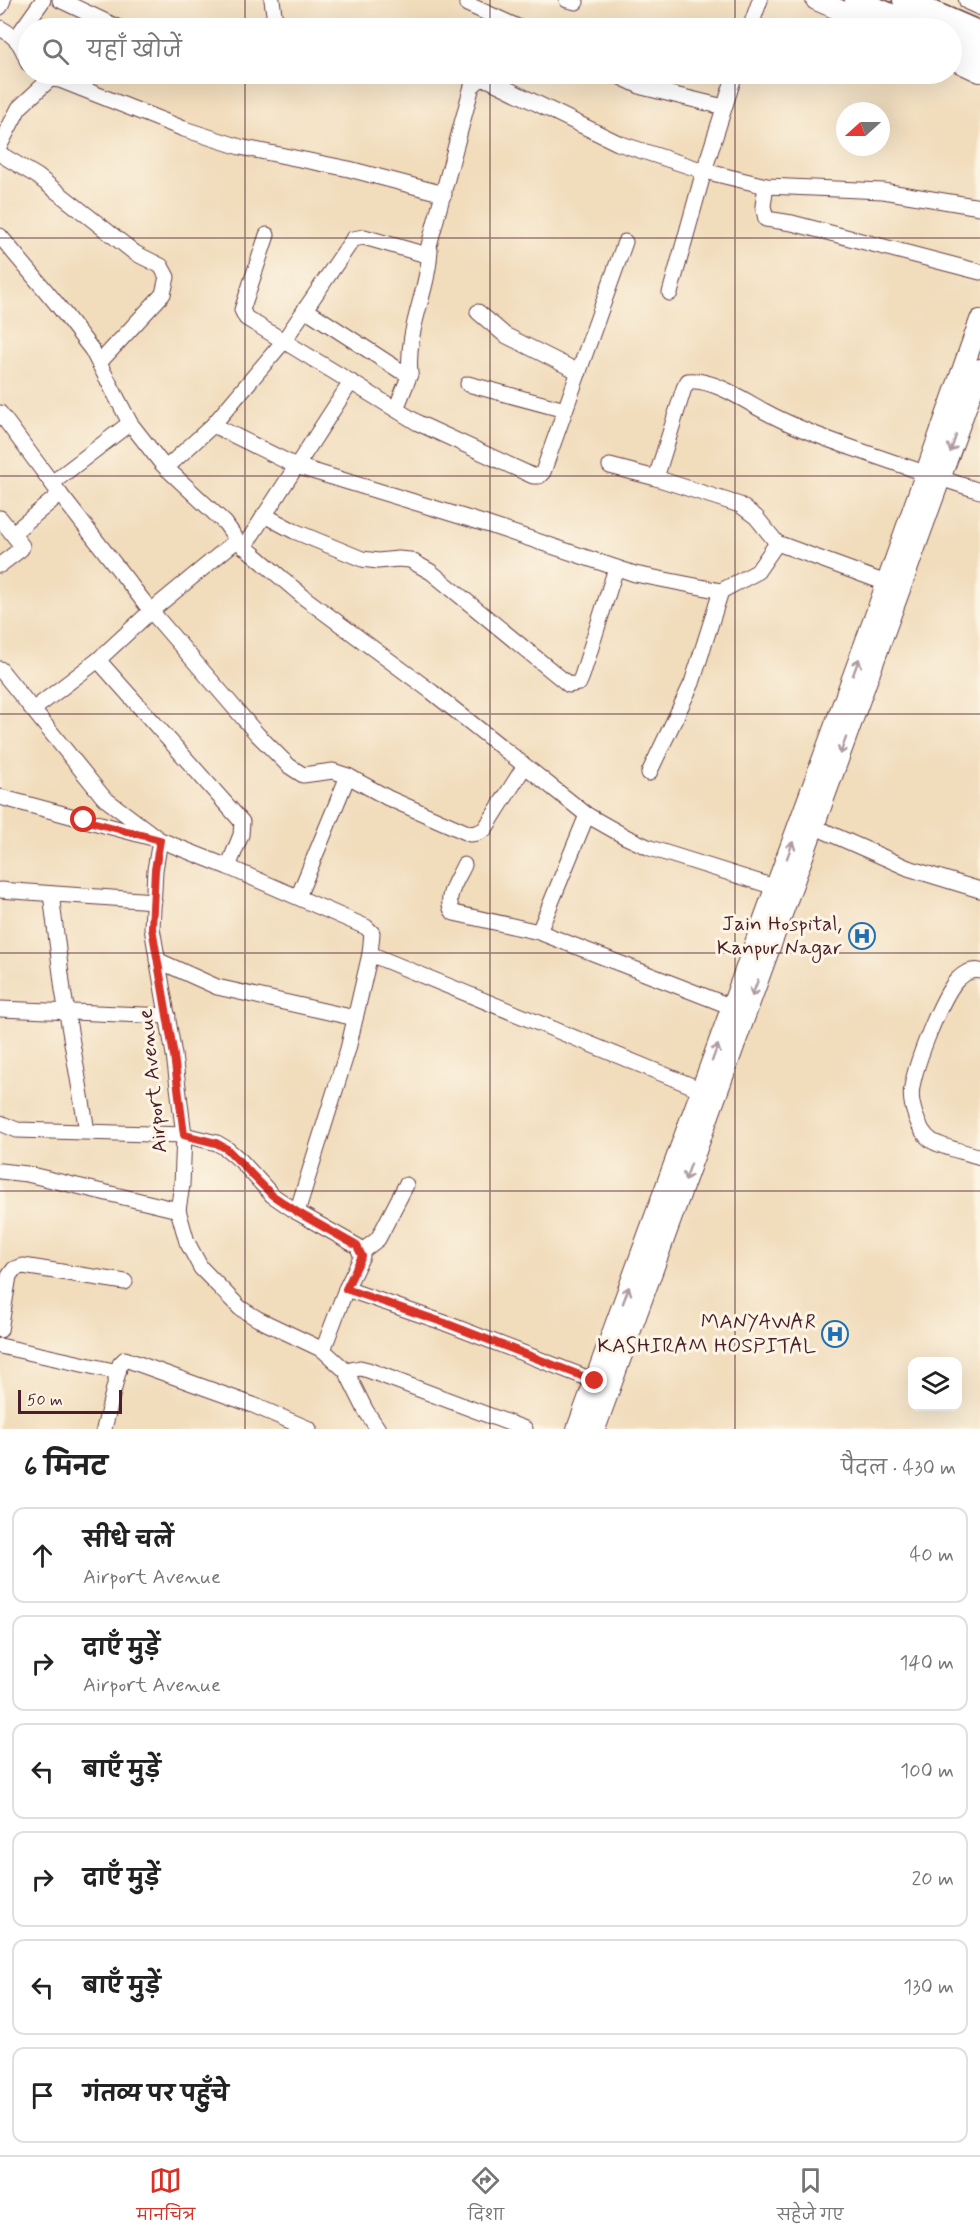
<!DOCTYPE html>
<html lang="hi">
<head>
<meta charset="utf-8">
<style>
	:root { --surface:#fff; --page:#f2f2f2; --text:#222; --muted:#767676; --line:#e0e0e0; --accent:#d93025 }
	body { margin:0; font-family:Mynerve,"Playpen Sans Deva",sans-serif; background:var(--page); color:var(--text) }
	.controls { position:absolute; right:18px; bottom:18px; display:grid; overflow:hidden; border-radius:12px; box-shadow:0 6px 24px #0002 }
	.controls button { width:54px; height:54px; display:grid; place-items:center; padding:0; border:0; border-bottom:2px solid var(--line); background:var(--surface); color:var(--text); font:30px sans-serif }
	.compass { position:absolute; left:836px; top:102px; width:54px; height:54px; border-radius:50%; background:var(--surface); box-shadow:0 6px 24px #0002; rotate:249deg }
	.scale { position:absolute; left:18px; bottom:15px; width:104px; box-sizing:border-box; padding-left:6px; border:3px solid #4a1f2b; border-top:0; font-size:16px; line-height:21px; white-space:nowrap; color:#4a1f2b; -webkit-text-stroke:4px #fcf5e5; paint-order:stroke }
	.stop { position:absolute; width:18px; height:18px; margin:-14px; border:4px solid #d93025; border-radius:50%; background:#fff }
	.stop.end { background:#d93025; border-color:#fff; box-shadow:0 2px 6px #0008 }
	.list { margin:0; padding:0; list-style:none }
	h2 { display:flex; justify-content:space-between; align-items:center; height:78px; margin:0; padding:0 24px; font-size:26px }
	h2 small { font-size:20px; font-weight:400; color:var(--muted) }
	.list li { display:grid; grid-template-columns:39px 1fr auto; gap:18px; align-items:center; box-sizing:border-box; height:96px; margin:0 12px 12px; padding:0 12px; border:2px solid var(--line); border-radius:12px }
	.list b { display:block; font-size:22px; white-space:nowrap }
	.list p { margin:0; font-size:20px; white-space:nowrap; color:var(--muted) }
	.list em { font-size:20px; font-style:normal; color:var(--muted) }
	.icon { flex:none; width:33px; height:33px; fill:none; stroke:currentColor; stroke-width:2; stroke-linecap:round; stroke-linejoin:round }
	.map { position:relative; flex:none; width:980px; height:1429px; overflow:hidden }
	.search { position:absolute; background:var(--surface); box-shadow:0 6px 24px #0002; left:18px; right:18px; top:18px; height:66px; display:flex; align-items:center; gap:15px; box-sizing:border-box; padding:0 21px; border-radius:33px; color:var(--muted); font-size:22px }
	.sheet { height:726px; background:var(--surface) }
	nav { display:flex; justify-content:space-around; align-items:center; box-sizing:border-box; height:84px; border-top:2px solid var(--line); background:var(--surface); font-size:16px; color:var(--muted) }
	nav a { display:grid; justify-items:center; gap:3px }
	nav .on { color:var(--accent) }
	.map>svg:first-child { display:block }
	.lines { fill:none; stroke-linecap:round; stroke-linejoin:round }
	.minor-casing { stroke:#633b41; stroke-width:17 }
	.major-casing { stroke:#633b41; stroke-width:22 }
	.highway-casing { stroke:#633b41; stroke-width:25 }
	.minor { stroke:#fff; stroke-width:15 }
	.major { stroke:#fff; stroke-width:20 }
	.highway { stroke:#fff; stroke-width:22 }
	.oneway { stroke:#ae9aa0 }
	.route { stroke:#d93025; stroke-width:8 }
	.grid { fill:none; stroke:#4a1f2b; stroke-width:1.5; stroke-opacity:0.55 }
	.labels { text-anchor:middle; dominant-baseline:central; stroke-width:6; stroke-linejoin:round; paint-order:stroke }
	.poi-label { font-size:21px; fill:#4a1f2b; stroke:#fcf5e5; text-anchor:end }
	.street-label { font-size:21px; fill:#4a1f2b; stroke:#fcf5e5 }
</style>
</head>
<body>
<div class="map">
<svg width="980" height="1429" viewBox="0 0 980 1429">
	<rect width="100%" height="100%" fill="#fcf5e5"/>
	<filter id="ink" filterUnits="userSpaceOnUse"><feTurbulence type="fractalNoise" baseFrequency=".0167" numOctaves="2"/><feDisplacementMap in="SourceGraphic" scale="12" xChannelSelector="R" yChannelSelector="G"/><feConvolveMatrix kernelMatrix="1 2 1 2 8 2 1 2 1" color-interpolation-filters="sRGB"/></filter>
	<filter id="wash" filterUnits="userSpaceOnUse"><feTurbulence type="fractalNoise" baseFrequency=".008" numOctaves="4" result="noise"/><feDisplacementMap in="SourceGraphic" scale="24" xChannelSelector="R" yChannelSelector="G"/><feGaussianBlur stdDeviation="1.35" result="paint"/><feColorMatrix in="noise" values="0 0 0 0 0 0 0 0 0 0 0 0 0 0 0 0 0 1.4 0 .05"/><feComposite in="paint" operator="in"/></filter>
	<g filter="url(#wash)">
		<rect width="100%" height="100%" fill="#f1dcbb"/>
	</g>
	<g filter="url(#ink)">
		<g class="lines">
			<defs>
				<g id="minor">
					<path d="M60 0 119 28"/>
					<path d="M272 0 276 28"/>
					<path d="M567 0 576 2"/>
					<path d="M467 4 520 28"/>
					<path d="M0 7 3 0"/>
					<path d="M0 28C17 37 22 45 28 63"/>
					<path d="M750 28 760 0"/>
					<path d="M16 38 43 0"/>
					<path d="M614 74 642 87 724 107"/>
					<path d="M0 145 19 108 50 79 60 80 184 129 240 147 349 169 444 194"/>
					<path d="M0 154 37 176 135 253 161 266 167 277 163 294 99 363"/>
					<path d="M766 186 763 206 766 219 792 223 980 272"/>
					<path d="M267 235 242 310 246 318 418 423 533 476H539L543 472 625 242"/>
					<path d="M0 236 56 303 92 350 130 423 162 464 225 523 237 540 306 599 432 692 587 815 626 837 650 848 784 890"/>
					<path d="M670 293 704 171 735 74"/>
					<path d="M305 309 399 370 410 374 396 409"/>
					<path d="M478 312 505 335 579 372"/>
					<path d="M410 374C406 327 428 294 430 250"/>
					<path d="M468 384 565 410"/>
					<path d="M0 413 60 494 151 611 257 734 289 766 303 775 333 771 348 776 388 798 470 834 477 833 485 829 524 767"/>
					<path d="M213 425 296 466 486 524 635 574 721 591 757 572 777 543"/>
					<path d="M610 466 656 478 740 505 756 517 777 543 886 583"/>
					<path d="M166 468 213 425 283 342 353 239 364 237 423 254 427 253 472 86 480 79 489 80 618 143 704 171 766 186 883 191 980 207"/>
					<path d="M656 478 684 388 688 381C711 378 744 400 764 411 793 427 826 439 858 450 898 464 939 478 980 491"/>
					<path d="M52 483 130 423"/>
					<path d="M264 515 294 531 362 559 378 561 398 559 410 560 431 572 569 685 579 683 582 676 616 568"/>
					<path d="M0 518 22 546 21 549 0 565"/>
					<path d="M13 533 60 494"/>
					<path d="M244 547 351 382"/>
					<path d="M98 660 242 822 241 835 228 867"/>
					<path d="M0 669 104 798 160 840 228 867 366 927 372 933 370 954 348 1049 297 1212"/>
					<path d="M34 709 98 660 151 611 237 540"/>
					<path d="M649 773 692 683 721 591"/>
					<path d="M0 797 160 840 155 870 152 928 174 1055 184 1135 182 1185 178 1210 187 1242 201 1268 240 1308 258 1319 323 1350 346 1371 366 1411 378 1429"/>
					<path d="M806 823 908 868 980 890"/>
					<path d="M464 865C458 879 442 899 454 913L539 932 732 1007"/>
					<path d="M0 890 154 901"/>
					<path d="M51 894 63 990 87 1131"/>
					<path d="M298 897 348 776"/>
					<path d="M539 932 587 815"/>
					<path d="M370 954 702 1090"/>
					<path d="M157 960 217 987 355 1018"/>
					<path d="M980 971C970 969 963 974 956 981 941 999 916 1062 912 1087 909 1102 918 1132 932 1141 944 1148 966 1152 980 1157"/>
					<path d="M0 1009 168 1016"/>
					<path d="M0 1123 17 1130 184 1135 217 1143 227 1149 241 1161 272 1195 297 1212 357 1246 362 1256 346 1289 323 1350"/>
					<path d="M0 1171 27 1174 178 1210"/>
					<path d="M361 1252 378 1239 406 1185"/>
					<path d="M346 1289 445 1323 595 1381"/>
					<path d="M0 1330 9 1276 14 1269 23 1266 125 1282"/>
					<path d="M0 1346 118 1372"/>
					<path d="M346 1371 360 1368 368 1370 525 1429"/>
					<path d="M104 1429 120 1364 125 1359 253 1405 309 1429"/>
				</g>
				<g id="major">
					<path d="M816 0 881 28"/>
					<path d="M969 0 980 5"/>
					<path d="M952 59 980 72"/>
					<path d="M577 1429 876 613 980 320"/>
					<path d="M595 1429 980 369"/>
				</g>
				<g id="highway">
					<path d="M856 0 921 28"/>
					<path d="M904 0 980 33"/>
					<path d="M952 42 980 54"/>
				</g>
			</defs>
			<use href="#minor" class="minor-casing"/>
			<use href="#major" class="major-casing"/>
			<use href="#highway" class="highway-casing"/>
			<use href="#minor" class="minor"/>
			<use href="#major" class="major"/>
			<use href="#highway" class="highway"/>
		</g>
		<defs><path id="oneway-shaft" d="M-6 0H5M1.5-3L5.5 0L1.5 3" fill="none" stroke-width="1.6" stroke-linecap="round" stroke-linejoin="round" transform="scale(1.5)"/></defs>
		<g class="oneway">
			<use href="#oneway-shaft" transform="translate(953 444) rotate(109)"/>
			<use href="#oneway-shaft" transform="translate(856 667) rotate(-70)"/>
			<use href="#oneway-shaft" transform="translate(843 746) rotate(110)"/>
			<use href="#oneway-shaft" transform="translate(790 850) rotate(-70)"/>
			<use href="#oneway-shaft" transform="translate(755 988) rotate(110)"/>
			<use href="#oneway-shaft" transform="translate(715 1053) rotate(-70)"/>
			<use href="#oneway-shaft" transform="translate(688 1172) rotate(110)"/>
			<use href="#oneway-shaft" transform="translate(626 1295) rotate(-70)"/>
		</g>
	</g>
	<g class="lines" filter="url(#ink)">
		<path class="route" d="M84 820 160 840 155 870 152 928 174 1056 184 1135 216 1143 227 1149 272 1195 297 1212 357 1246 362 1256 346 1289 445 1323 595 1381"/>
	</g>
	<path class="grid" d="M245 0V28M490 0V28M735 0V28M245 74V1429M490 74V1429M735 74V1429M0 238H980M0 476H980M0 714H980M0 953H980M0 1191H980"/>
	<defs>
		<symbol id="hospital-ring" viewBox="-11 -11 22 22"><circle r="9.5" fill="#fcf5e5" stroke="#1f6fb2" stroke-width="1.5"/><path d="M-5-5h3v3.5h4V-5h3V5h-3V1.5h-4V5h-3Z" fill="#1f6fb2"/></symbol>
	</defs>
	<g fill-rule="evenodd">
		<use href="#hospital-ring" x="847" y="921" width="30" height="30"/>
		<use href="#hospital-ring" x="820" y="1319" width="30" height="30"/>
	</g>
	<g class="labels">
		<g class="poi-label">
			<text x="842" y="924">Jain Hospital,<tspan x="842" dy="24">Kanpur Nagar</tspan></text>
			<text x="816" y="1322">MANYAWAR<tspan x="816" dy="24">KASHIRAM HOSPITAL</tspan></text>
		</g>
		<g class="street-label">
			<text transform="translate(153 1081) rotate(-96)">Airport Avenue</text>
		</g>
	</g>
</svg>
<div class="controls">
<button><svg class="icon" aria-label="layers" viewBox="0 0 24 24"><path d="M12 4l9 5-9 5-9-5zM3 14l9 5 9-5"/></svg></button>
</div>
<svg class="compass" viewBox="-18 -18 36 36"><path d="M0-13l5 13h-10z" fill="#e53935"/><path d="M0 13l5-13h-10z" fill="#767676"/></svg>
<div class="scale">50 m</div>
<div class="stop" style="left:84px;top:820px"></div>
<div class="stop end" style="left:595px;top:1381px"></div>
<div class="search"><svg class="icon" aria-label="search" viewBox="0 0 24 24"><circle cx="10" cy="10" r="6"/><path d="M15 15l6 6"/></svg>यहाँ खोजें</div>
</div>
<section class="sheet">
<h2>6 मिनट<small>पैदल · 430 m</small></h2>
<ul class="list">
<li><svg class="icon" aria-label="ahead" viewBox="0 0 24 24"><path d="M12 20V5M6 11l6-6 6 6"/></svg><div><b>सीधे चलें</b><p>Airport Avenue</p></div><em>40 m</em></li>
<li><svg class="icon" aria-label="right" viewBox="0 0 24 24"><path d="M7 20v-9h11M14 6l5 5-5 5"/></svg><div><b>दाएँ मुड़ें</b><p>Airport Avenue</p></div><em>140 m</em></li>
<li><svg class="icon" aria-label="left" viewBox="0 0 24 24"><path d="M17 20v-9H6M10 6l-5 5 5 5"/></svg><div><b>बाएँ मुड़ें</b></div><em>100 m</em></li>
<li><svg class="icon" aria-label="right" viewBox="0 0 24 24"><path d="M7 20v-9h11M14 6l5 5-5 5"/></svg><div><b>दाएँ मुड़ें</b></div><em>20 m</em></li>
<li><svg class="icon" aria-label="left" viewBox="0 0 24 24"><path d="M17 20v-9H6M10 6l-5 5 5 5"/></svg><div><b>बाएँ मुड़ें</b></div><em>130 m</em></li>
<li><svg class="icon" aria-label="arrive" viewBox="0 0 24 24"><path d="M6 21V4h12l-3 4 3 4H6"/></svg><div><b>गंतव्य पर पहुँचे</b></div></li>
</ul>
</section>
<nav>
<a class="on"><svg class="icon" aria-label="map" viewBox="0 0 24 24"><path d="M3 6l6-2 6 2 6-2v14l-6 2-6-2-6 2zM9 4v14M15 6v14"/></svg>मानचित्र</a>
<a><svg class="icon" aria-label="directions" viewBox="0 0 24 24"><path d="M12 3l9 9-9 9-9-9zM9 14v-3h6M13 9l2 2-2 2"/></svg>दिशा</a>
<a><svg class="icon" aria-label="saved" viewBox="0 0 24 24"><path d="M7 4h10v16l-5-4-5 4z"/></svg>सहेजे गए</a>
</nav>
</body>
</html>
